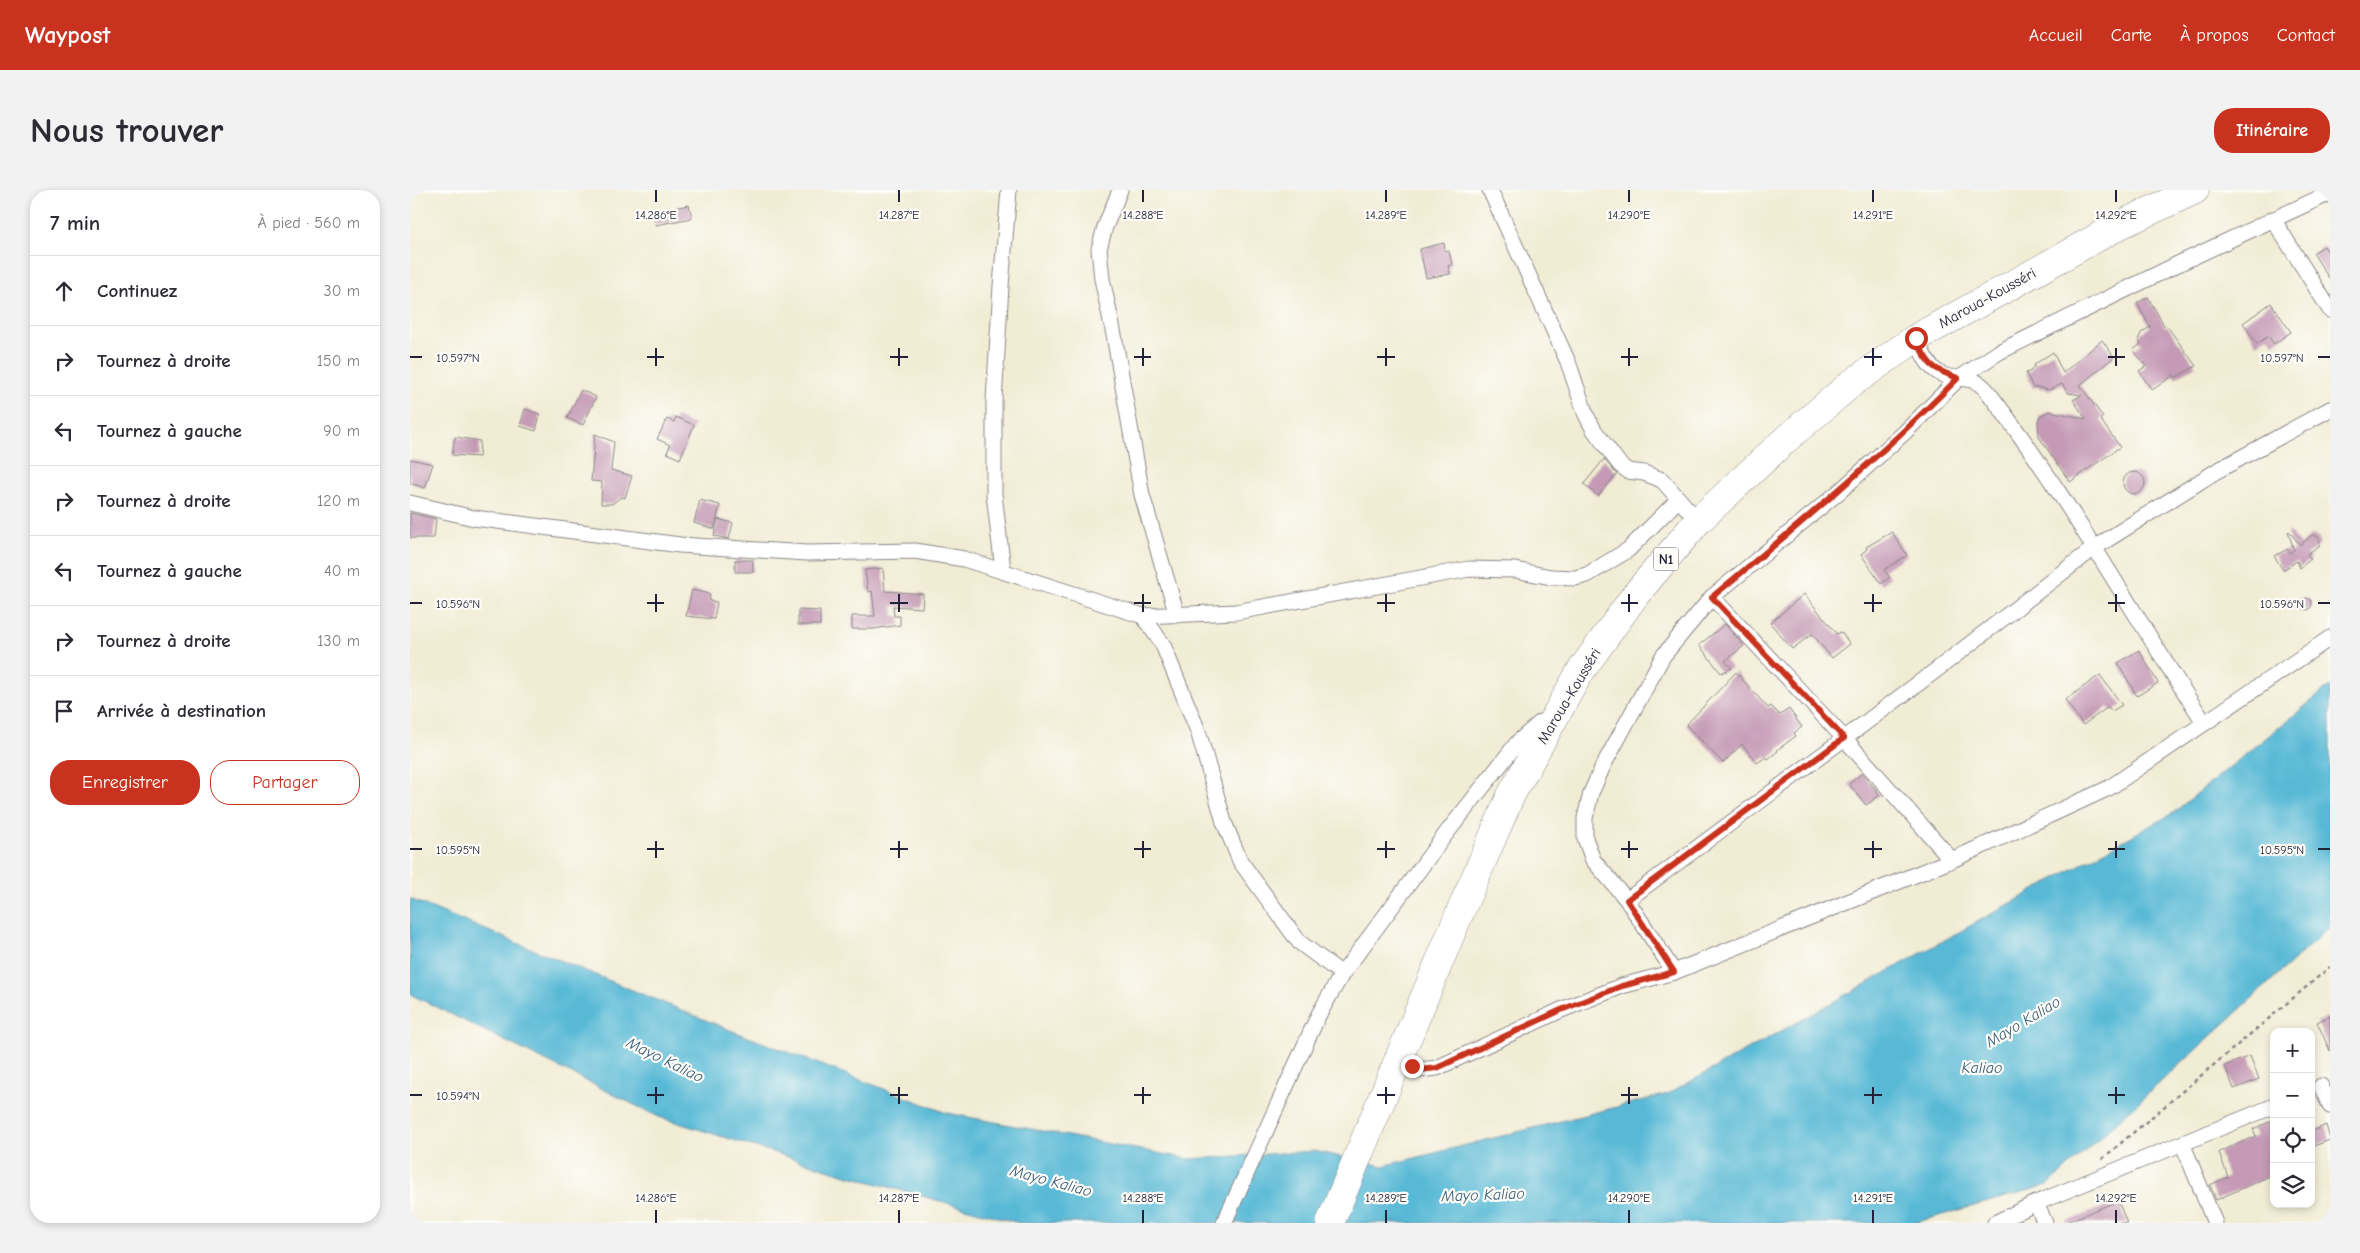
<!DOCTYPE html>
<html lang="fr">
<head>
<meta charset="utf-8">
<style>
	:root { --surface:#fff; --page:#f2f2f3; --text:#2b2b33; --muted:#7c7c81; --line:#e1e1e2; --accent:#c8321e }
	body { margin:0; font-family:"Comic Neue",sans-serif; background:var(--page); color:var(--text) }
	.controls { position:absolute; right:15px; bottom:15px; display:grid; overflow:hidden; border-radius:10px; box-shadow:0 2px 8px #0003 }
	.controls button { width:45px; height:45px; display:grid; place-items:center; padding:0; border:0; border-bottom:1px solid var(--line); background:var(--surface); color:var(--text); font:25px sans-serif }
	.stop { position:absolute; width:15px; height:15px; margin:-11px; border:4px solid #c8321e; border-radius:50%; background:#fff }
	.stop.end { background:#c8321e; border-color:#fff; box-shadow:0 1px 5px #0008 }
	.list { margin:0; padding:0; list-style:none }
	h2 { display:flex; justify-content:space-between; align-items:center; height:65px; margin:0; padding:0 20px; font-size:21px }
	h2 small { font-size:16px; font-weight:400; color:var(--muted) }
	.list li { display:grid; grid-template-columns:32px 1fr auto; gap:15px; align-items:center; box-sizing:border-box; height:70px; padding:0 20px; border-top:1px solid var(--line) }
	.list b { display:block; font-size:19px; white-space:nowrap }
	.list em { font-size:16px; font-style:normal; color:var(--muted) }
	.actions { display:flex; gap:10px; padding:15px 20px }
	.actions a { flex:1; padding:11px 0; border:1px solid var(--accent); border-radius:20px; text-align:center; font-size:18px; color:var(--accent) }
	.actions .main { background:var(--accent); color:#fff }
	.icon { flex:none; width:28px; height:28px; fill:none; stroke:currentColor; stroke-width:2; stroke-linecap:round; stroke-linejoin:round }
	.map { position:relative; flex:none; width:1920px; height:1033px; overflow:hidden; border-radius:20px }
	header { display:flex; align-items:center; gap:30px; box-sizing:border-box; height:70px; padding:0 25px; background:var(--accent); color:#fff }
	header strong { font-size:24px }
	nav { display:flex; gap:28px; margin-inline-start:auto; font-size:18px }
	.intro { display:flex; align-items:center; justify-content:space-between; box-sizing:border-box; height:120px; padding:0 30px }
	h1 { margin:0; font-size:35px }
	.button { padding:12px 22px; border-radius:20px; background:var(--accent); color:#fff; font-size:18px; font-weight:700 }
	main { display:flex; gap:30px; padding:0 30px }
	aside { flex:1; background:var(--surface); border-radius:20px; box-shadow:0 2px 8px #0003 }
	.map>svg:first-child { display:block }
	.water { fill:#58b9d6; stroke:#3d6e88 }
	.building { fill:#c49ab5 }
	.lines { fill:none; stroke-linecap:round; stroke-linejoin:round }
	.street-casing { stroke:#8a8788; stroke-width:17 }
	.highway-casing { stroke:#8a8788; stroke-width:29 }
	.path { stroke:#8a8788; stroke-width:2.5; stroke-dasharray:4 4; stroke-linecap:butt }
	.street { stroke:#fff; stroke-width:15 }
	.highway { stroke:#fff; stroke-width:28 }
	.route { stroke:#c8321e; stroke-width:6 }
	.ticks { fill:none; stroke:#22223b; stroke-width:2 }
	.labels { text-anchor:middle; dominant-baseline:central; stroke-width:4.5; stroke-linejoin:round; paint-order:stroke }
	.shield { fill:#fdfcf7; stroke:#646373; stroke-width:1 }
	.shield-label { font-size:14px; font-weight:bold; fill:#22223b }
	.street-label { font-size:15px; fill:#22223b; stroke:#fdfcf7 }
	.water-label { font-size:16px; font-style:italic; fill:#385e79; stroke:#fdfcf7 }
	.ticks-label { font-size:12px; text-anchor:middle; fill:#22223b; stroke:#fdfcf7; stroke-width:4.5; stroke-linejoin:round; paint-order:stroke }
</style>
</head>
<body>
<header>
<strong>Waypost</strong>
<nav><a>Accueil</a><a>Carte</a><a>À propos</a><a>Contact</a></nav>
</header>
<div class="intro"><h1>Nous trouver</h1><a class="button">Itinéraire</a></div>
<main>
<aside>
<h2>7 min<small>À pied · 560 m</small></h2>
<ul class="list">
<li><svg class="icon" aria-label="ahead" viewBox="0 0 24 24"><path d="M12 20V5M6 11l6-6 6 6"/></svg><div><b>Continuez</b></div><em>30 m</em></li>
<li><svg class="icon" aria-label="right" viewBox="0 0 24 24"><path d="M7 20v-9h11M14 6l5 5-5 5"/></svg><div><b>Tournez à droite</b></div><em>150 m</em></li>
<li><svg class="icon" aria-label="left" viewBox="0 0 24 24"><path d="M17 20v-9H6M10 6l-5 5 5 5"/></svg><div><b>Tournez à gauche</b></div><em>90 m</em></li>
<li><svg class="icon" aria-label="right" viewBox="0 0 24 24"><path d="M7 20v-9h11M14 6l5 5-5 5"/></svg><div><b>Tournez à droite</b></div><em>120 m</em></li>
<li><svg class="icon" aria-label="left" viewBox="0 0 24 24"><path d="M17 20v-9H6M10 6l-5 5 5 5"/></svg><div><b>Tournez à gauche</b></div><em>40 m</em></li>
<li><svg class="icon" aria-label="right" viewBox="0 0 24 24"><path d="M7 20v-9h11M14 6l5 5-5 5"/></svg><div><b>Tournez à droite</b></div><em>130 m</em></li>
<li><svg class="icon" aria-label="arrive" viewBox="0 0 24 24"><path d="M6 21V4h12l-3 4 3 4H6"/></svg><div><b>Arrivée à destination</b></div></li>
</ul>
<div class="actions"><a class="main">Enregistrer</a><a>Partager</a></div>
</aside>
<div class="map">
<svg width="1920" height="1033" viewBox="0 0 1920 1033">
	<rect width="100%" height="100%" fill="#fdfcf7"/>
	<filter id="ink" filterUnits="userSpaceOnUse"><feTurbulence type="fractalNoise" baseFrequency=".02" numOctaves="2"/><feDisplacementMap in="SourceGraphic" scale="10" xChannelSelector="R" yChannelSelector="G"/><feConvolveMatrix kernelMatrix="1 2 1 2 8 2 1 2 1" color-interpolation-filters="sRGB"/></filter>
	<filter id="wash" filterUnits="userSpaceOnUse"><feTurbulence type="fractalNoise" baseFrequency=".0096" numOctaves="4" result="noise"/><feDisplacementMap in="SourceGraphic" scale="20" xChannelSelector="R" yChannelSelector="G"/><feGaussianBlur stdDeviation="1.12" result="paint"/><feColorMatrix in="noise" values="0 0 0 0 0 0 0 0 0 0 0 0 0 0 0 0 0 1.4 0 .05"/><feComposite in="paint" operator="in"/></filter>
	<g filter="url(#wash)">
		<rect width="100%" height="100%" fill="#f1ecd4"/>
		<path class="water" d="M1920 496V737L1638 995 1504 1033H609L436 985 249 927 0 804V709L320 840 537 923 779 969 904 961 973 976 1258 904 1763 623Z"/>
		<g id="blocks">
			<g class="building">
				<path d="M279 15 282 28 246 35 243 22Z"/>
				<path d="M1034 53 1035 61H1039L1042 75 1038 76 1040 84 1016 88 1010 59Z"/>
				<path d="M1914 56 1920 65V90L1903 63Z"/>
				<path d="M1738 107 1755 137 1757 136 1786 176 1765 188 1764 185 1742 200 1729 181 1736 176 1723 160 1731 154 1728 150 1731 143 1740 137 1727 113Z"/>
				<path d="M1861 113 1881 142 1864 154 1858 146 1847 154 1833 133Z"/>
				<path d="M1692 150 1704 167 1670 195 1693 227 1690 229 1710 257 1660 292 1629 247 1628 231 1630 226 1639 221 1676 229 1663 210 1672 205 1658 203 1652 194 1639 200 1626 197 1623 198 1616 183 1621 181 1625 174 1643 162 1653 183Z"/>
				<path d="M171 200 186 207 173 235 157 228Z"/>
				<path d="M115 219 130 224 126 241 110 236Z"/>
				<path d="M266 227 284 235 270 269 257 263 260 255 247 249 257 229 264 232Z"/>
				<path d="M185 244 204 252 201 280 222 286 215 308 211 307 202 314H191L192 292 181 291Z"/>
				<path d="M45 247 70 251 69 267 42 265Z"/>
				<path d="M0 269 23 274 15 298 0 293Z"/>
				<path d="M1194 269 1207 284 1188 306 1174 294Z"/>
				<circle cx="1724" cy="293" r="11"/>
				<path d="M290 310 310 315 304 339 284 333Z"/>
				<path d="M0 323 26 329 24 348H0Z"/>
				<path d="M308 329 323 333 319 349 304 346Z"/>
				<path d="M1879 341 1890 355 1902 345 1908 347 1910 351 1909 356 1897 364 1901 369 1890 378 1887 371 1873 380 1864 366 1878 359 1880 363 1884 360 1878 342Z"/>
				<path d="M1482 342 1497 365 1474 380 1480 387 1471 394 1451 364 1457 359 1456 357Z"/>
				<rect x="325" y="370" width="18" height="12"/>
				<path d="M473 378 475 401 513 404 512 418 483 416 484 426H490V435L463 439H442V426H465L462 401 458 402 455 380Z"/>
				<path d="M282 400 300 404 299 411 307 412 304 429 276 426Z"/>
				<path d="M1394 404 1427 444 1431 442 1440 454 1422 468 1402 444 1382 459 1360 433Z"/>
				<circle cx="1896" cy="414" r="6"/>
				<path d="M388 420 410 421V435H388Z"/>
				<path d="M1315 434 1334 456 1315 471 1322 478 1311 483 1289 455Z"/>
				<path d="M1729 460 1748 493 1727 506 1708 473Z"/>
				<path d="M1326 482 1358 518 1361 516 1370 525 1379 519 1392 537 1384 543 1386 546 1367 560 1368 561 1358 569 1356 567 1347 573 1332 554 1313 573 1276 535Z"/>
				<path d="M1690 485 1712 515 1702 521 1698 517 1673 535 1655 510Z"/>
				<path d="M1452 583 1470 605 1456 615 1439 594Z"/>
				<path d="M1920 826V861L1907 832Z"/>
				<path d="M1840 866 1849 889 1824 899 1815 876Z"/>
				<path d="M1864 930V984L1806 1010 1800 995 1818 987 1809 962 1846 946 1843 939Z"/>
				<path d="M1916 935 1920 950 1901 957V942Z"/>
				<path d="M1708 1011 1717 1033H1656V1032Z"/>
			</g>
		</g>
	</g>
	<g filter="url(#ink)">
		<use href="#blocks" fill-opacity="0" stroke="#8a8788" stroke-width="1"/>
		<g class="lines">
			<defs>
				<g id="street">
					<path d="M710 0 695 37 689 59 692 89 704 145 732 305 767 425"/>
					<path d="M1080 0 1158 172 1176 225 1184 240 1210 275 1218 281 1234 283 1252 290 1288 331"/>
					<path d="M1863 29 1920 120"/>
					<path d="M1506 148C1511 159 1515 172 1525 180 1542 195 1561 180 1578 202 1658 306 1721 422 1794 532"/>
					<path d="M0 313 64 328 270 355 397 363 505 361 554 369 733 426 753 455 788 541 814 632 830 671 889 752 932 784"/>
					<path d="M593 380 584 304V211L591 96 599 0"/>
					<path d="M1302 407 1434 548 1542 670"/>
					<path d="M733 426 826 422 1059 379 1105 380 1141 387 1165 388 1177 385 1218 360 1268 310"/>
					<path d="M1217 710 1525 481 1684 358 1805 282 1920 219"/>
					<path d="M1264 782 1217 710 1183 670 1175 648V628L1181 603 1193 576 1253 466 1302 407 1430 301 1495 242 1548 189 1589 162 1770 73 1920 3"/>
					<path d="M989 868 1010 880 1027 878 1151 820 1212 796 1264 782 1542 670 1699 598 1920 448"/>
					<path d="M1911 896 1920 916"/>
					<path d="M1773 955 1805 1033"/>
					<path d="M1626 1013 1635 1033"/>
					<path d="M814 1033 909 824 932 784 1035 645 1108 552 1131 532 1139 529"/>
					<path d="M1585 1033 1626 1013 1864 916"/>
				</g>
				<path id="highway" d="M920 1033 1048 727 1101 605 1170 482 1226 404 1288 331 1375 250 1442 193 1506 148 1710 35 1785 0"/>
			</defs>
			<use href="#street" class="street-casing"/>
			<use href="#highway" class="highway-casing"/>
			<path class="path" d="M1692 969 1920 777"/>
			<use href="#street" class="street"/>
			<use href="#highway" class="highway"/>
		</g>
	</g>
	<g class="lines" filter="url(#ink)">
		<path class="route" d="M1002 876 1010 880 1027 878 1151 820 1212 796 1264 782 1217 710 1434 548 1302 407C1387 337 1470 267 1548 188 1521 179 1517 174 1506 148"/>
	</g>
	<path class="ticks" d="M246 0V12M489 0V12M733 0V12M976 0V12M1219 0V12M1463 0V12M1706 0V12M246 158V176M489 158V176M733 158V176M976 158V176M1219 158V176M1463 158V176M1706 158V176M0 167H12M237 167H254M480 167H498M724 167H741M967 167H985M1211 167H1228M1454 167H1472M1698 167H1715M1908 167H1920M246 404V422M489 404V422M733 404V422M976 404V422M1219 404V422M1463 404V422M1706 404V422M0 413H12M237 413H254M480 413H498M724 413H741M967 413H985M1211 413H1228M1454 413H1472M1698 413H1715M1908 413H1920M246 651V668M489 651V668M733 651V668M976 651V668M1219 651V668M1463 651V668M1706 651V668M0 659H12M237 659H254M480 659H498M724 659H741M967 659H985M1211 659H1228M1454 659H1472M1698 659H1715M1908 659H1920M246 897V914M489 897V914M733 897V914M976 897V914M1219 897V914M1463 897V914M1706 897V914M0 905H12M237 905H254M480 905H498M724 905H741M967 905H985M1211 905H1228M1454 905H1472M1698 905H1715M246 1020V1033M489 1020V1033M733 1020V1033M976 1020V1033M1219 1020V1033M1463 1020V1033M1706 1020V1033"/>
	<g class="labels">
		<rect class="shield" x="1243.5" y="357.5" width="25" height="23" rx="4"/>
		<g class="shield-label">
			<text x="1256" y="369">N1</text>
		</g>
		<g class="street-label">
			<text transform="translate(1577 108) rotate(-29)">Maroua-Kousséri</text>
			<text transform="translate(1159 506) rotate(-59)">Maroua-Kousséri</text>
		</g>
		<g class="water-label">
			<text transform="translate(1613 832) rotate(-31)">Mayo Kaliao</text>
			<text transform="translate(255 870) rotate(26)">Mayo Kaliao</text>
			<text x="1572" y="878">Kaliao</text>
			<text transform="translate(641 991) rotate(15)">Mayo Kaliao</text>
			<text transform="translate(1073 1005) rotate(-2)">Mayo Kaliao</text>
		</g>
	</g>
	<g class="ticks-label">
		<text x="246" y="29">14.286°E</text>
		<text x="489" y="29">14.287°E</text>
		<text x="733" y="29">14.288°E</text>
		<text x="976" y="29">14.289°E</text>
		<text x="1219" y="29">14.290°E</text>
		<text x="1463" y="29">14.291°E</text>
		<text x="1706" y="29">14.292°E</text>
		<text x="48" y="172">10.597°N</text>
		<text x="1872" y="172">10.597°N</text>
		<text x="48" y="418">10.596°N</text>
		<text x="1872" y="418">10.596°N</text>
		<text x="48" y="664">10.595°N</text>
		<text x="1872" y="664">10.595°N</text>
		<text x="48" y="910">10.594°N</text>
		<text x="246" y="1012">14.286°E</text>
		<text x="489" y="1012">14.287°E</text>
		<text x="733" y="1012">14.288°E</text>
		<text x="976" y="1012">14.289°E</text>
		<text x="1219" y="1012">14.290°E</text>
		<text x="1463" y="1012">14.291°E</text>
		<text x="1706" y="1012">14.292°E</text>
	</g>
</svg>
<div class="controls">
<button>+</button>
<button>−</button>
<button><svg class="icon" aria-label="locate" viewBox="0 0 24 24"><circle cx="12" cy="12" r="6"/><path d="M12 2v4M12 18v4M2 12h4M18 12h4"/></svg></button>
<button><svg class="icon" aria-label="layers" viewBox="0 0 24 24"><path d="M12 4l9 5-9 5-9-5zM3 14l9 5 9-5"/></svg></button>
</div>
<div class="stop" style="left:1506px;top:148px"></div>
<div class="stop end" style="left:1002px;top:876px"></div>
</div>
</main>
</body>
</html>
